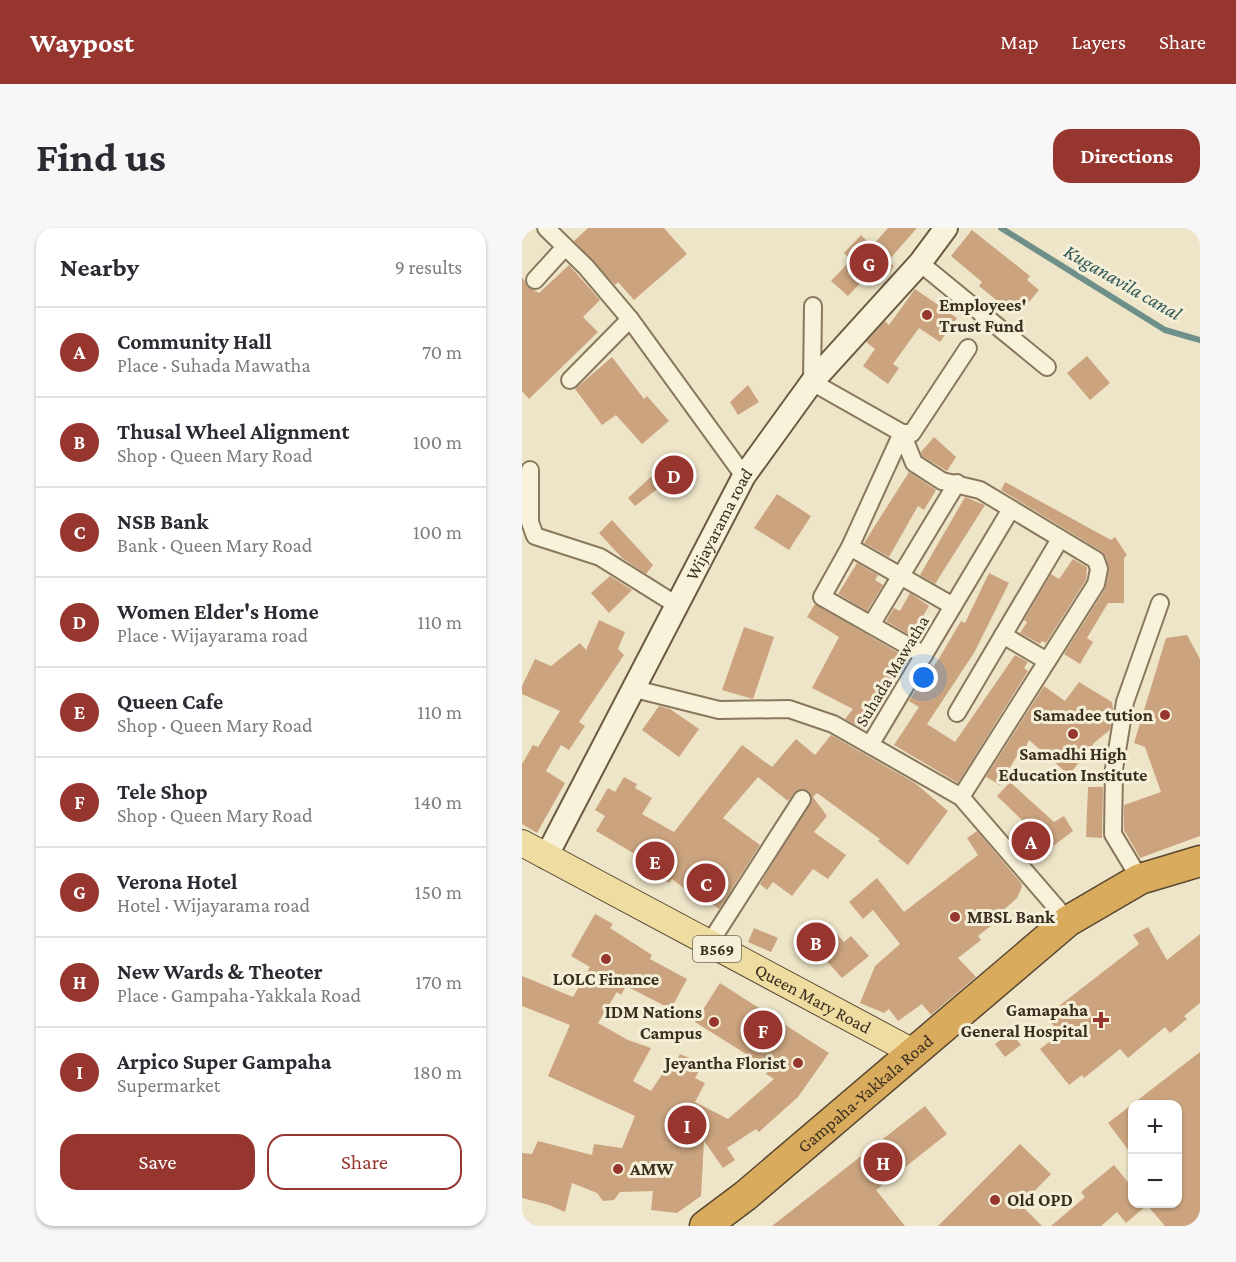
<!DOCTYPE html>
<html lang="en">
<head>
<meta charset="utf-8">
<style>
	:root { --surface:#fff; --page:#f7f7f7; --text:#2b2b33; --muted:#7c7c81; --line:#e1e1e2; --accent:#97352f }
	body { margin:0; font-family:"Crimson Pro",serif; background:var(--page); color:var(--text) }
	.controls { position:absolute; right:18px; bottom:18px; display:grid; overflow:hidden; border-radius:12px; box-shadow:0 2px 4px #0004 }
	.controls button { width:54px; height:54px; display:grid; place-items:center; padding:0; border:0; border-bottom:2px solid var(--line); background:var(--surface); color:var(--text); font:30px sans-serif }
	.you { position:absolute; left:402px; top:450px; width:21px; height:21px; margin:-15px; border:4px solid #fff; border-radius:50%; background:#1a73e8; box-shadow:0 0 0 9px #1a73e833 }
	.badge { display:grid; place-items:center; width:39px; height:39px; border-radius:50%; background:var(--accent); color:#fff; font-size:20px; font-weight:700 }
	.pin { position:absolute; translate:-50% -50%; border:3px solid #fff; box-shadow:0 2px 6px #0006 }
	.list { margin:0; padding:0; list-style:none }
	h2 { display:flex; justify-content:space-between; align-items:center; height:78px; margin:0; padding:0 24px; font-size:26px }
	h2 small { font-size:20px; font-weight:400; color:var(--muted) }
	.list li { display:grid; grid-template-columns:39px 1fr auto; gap:18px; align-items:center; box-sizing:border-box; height:90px; padding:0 24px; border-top:2px solid var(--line) }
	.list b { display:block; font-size:22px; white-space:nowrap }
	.list p { margin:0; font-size:20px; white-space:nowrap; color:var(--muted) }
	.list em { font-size:20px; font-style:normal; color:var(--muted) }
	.actions { display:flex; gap:12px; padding:18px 24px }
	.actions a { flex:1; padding:14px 0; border:2px solid var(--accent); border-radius:18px; text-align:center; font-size:21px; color:var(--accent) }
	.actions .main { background:var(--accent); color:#fff }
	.map { position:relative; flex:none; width:678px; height:998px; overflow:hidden; border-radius:18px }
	header { display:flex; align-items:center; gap:36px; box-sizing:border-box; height:84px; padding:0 30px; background:var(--accent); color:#fff }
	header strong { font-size:28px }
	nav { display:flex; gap:33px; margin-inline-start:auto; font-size:21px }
	.intro { display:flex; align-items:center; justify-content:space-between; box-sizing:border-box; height:144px; padding:0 36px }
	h1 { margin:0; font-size:42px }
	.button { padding:15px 27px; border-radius:18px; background:var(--accent); color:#fff; font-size:21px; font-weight:700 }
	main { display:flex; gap:36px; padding:0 36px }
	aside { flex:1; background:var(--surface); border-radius:18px; box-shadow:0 2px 4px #0004 }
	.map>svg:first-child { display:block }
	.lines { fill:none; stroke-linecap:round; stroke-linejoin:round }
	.stream { stroke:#6f908a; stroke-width:6 }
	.building { fill:#cba47f }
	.street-casing { stroke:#89785d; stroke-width:20 }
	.secondary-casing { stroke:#6b5940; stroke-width:26 }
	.primary-casing { stroke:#574631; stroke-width:28 }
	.highway-casing { stroke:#574631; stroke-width:33 }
	.street { stroke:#f8f2db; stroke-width:16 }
	.secondary { stroke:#f8f2db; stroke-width:22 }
	.primary { stroke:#efdca1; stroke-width:26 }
	.highway { stroke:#d9ab5c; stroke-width:30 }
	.poi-dot { fill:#97352f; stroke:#f5efd7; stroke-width:2 }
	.labels { text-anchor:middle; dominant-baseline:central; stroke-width:6; stroke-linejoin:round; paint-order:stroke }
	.shield { fill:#f5efd7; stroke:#726857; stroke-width:1.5 }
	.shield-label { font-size:16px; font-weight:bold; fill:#3a2e20 }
	.poi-label { font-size:18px; font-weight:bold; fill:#3a2e20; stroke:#f5efd7; text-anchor:start }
	.street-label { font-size:18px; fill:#3a2e20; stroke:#f5efd7 }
	.water-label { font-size:20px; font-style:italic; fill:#305959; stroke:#f5efd7 }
</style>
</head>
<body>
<header>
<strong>Waypost</strong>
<nav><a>Map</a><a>Layers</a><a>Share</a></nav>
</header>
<div class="intro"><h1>Find us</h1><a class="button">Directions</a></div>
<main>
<aside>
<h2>Nearby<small>9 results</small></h2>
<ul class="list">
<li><span class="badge">A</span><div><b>Community Hall</b><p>Place · Suhada Mawatha</p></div><em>70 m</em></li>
<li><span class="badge">B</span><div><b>Thusal Wheel Alignment</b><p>Shop · Queen Mary Road</p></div><em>100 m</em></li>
<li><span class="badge">C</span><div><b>NSB Bank</b><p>Bank · Queen Mary Road</p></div><em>100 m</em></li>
<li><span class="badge">D</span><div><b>Women Elder's Home</b><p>Place · Wijayarama road</p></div><em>110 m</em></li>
<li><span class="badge">E</span><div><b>Queen Cafe</b><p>Shop · Queen Mary Road</p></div><em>110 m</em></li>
<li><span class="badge">F</span><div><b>Tele Shop</b><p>Shop · Queen Mary Road</p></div><em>140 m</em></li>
<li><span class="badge">G</span><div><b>Verona Hotel</b><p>Hotel · Wijayarama road</p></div><em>150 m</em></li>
<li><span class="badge">H</span><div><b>New Wards &amp; Theoter</b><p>Place · Gampaha-Yakkala Road</p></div><em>170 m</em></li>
<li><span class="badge">I</span><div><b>Arpico Super Gampaha</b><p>Supermarket</p></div><em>180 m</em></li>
</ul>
<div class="actions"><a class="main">Save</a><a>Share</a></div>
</aside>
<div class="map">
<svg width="678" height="998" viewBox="0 0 678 998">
	<rect width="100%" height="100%" fill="#eee5c8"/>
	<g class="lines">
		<path class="stream" d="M479 0 643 102 678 112"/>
	</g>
	<g class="building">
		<path d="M66 0H142L165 26 112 72 96 54 93 57 52 13Z"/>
		<path d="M366 0H395L366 33 372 38 355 57 345 48 326 68 309 53 329 32 322 25 339 7 350 18Z"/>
		<path d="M450 2 508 48 505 52 517 62 498 85 486 76 483 79 457 58 460 54 429 28Z"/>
		<path d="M47 37 78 72 61 89 76 104 7 171 0 163V49L6 59 17 65Z"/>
		<path d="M393 61 435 90 418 114 397 100 371 136 377 140 366 156 341 138 353 121 344 114 363 93 367 97Z"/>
		<path d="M565 128 588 155 568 172 545 145Z"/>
		<path d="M90 129 122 171 125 168 147 193 120 216 94 187 80 197 53 161Z"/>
		<path d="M226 157 237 174 216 187 208 174Z"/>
		<path d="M412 209 434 229 425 243 400 228 399 224Z"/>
		<path d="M148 231 169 253 157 264 146 253 113 278 106 270Z"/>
		<path d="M387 244 414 262 402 282 396 278 367 329 342 315Z"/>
		<path d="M483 254 589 312 593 309 605 327 602 330V375H586L565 410 571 414 558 436 542 426 583 361 587 342 584 329 579 323 479 262Z"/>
		<path d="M255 266 289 288 267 322 232 300Z"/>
		<path d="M443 269 463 277 413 356 398 347Z"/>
		<path d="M90 292 131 337 124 346 100 330 77 305Z"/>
		<path d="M551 331 565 339 564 352 524 415 520 413 518 416 498 405 505 394 502 392 529 346 537 351Z"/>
		<path d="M335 335 356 347 353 352 361 357 345 383 316 366Z"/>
		<path d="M467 345 487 355 452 425 405 496 433 514 493 427 506 434 502 440 506 443 436 555 372 517 397 479 387 473 409 436 412 438 416 432 439 393 443 395Z"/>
		<path d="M88 348 110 362 87 385 69 365Z"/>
		<path d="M388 365 407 378 389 408 364 393 372 380 378 383Z"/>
		<path d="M293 376 387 431 369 461 365 458 342 502 323 491 331 481 290 460 317 409 285 389Z"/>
		<path d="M77 392 103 404 96 421 102 427 57 494 63 498 47 522 39 517 24 543 43 555 15 605 0 596V536L11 517 16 519 38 483 0 466V458L13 431 29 438 58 415 64 422Z"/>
		<path d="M222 399 252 409 231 471 200 462Z"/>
		<path d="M665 407 678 431V608L618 630 602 602V577L639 564 623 519 612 515 644 410Z"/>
		<path d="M557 454 590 474 591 482 588 502 573 514 547 547 507 512 503 521 500 519 478 557 464 549 522 458 543 473Z"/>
		<path d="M137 478 148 481 177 501 157 529 120 502Z"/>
		<path d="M309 507 393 555 426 583 386 637 356 613 358 611 295 565 291 569 305 588 292 604 324 627 306 651 291 641 270 668 251 654 245 662 238 656 290 571 286 563 280 561 272 565 266 573 236 549 201 590 238 617 197 681 186 673 183 676 150 651 147 655 134 646 132 649 118 639 123 632 74 603 83 588 73 582 86 560 93 564 102 549 115 556 113 560 130 570 120 586 152 604 220 517 250 539 274 511 293 527Z"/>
		<path d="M488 554 532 594 542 588 551 603 509 635 487 609 504 596 475 568Z"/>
		<path d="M566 559H581L580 610 564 609Z"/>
		<path d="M455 603 499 655 500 659 495 670 476 687 479 690 456 708 459 712 436 730 454 749 409 787 400 776 376 793 367 781 362 785 338 775 353 738 378 716 351 682 341 691 327 674 355 650 382 684 456 627 445 610Z"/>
		<path d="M73 686 91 696 88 700 130 727 128 731 165 751 149 781 104 758 99 767 95 764 76 795 106 812 129 820 111 853 129 863 151 830 155 832 158 826 174 833 170 840 177 843 173 850 183 855 173 874 206 891 252 851 244 846 248 841 173 794 198 755 307 825 276 869 237 904 234 901 205 920 213 932 201 940 182 913 179 968 155 985 129 982 131 963 98 964 92 972 81 973 75 965 50 955 43 984 27 977 0 970V925L10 926 16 913 70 927 72 916 100 920 113 888 26 848 48 797 0 778V748L51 769 68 739 49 728Z"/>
		<path d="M303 693 322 714 329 708 347 728 320 750 302 730 294 737 277 718Z"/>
		<path d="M626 699 645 732 678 706V775L662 788 665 791 648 805 643 799 606 830 598 821 562 850 560 847 547 857 518 821 538 806 524 788 617 716 611 707Z"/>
		<path d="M232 700 256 710 249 724 226 714Z"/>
		<path d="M489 804 499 817 483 829 473 816Z"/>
		<path d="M678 824V998H643L625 977 604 995 595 984 579 998H529L563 969 559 964 592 937 610 959V975H656V876H610V927L586 895Z"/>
		<path d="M403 878 425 906 354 962 383 998H250Z"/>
		<path d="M498 916 529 946 499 977 520 998H416Z"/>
	</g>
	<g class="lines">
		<defs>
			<g id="street">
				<path d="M24 0 64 39 108 91 222 248"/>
				<path d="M398 35 525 139"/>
				<path d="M13 52 43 19"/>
				<path d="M291 78 290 154 380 205H390L446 120"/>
				<path d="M48 152 108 91"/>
				<path d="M8 242V294L13 308 78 329 153 376"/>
				<path d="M489 281 348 517 439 569 546 693"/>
				<path d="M328 319 431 378"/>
				<path d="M349 397 435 255"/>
				<path d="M481 407 525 433"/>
				<path d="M402 427 300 369 328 319 380 205 392 235 420 253 458 262 574 332 577 341 574 356 439 569"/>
				<path d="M109 460 197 482 267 481 311 496 348 517"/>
				<path d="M435 485 538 311"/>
				<path d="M618 651 591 606 592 541 603 474 638 375"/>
				<path d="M187 716 280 571"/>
			</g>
			<g id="secondary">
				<path id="s1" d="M24 629 222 248 290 154 398 35 424 0"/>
			</g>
			<g id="primary">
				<path id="s2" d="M0 615 391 824"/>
			</g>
			<g id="highway">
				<path id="s3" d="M183 998 223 968 546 693 618 651 678 633"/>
			</g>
		</defs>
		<use href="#street" class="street-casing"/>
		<use href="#secondary" class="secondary-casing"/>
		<use href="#primary" class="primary-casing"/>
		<use href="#highway" class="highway-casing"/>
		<use href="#street" class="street"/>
		<use href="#secondary" class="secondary"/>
		<use href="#primary" class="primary"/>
		<use href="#highway" class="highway"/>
	</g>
	<g class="poi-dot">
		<circle cx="405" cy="87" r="6"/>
		<circle cx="643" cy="487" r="6"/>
		<circle cx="551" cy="506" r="6"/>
		<circle cx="433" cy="689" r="6"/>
		<circle cx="84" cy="731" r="6"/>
		<path d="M576 783h6v6h6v6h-6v6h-6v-6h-6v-6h6z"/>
		<circle cx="192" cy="794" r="6"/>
		<circle cx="276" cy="835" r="6"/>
		<circle cx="96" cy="941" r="6"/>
		<circle cx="473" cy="972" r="6"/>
	</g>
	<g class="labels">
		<rect class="shield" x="171" y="708" width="48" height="26" rx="4.5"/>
		<g class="shield-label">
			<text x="195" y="721">B569</text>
		</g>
		<g class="poi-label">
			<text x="417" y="77">Employees'<tspan x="417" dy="21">Trust Fund</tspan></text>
			<text x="631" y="487" text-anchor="end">Samadee tution</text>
			<text x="551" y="526" text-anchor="middle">Samadhi High<tspan x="551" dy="21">Education Institute</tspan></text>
			<text x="445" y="689">MBSL Bank</text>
			<text x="84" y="751" text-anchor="middle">LOLC Finance</text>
			<text x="566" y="782" text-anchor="end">Gamapaha<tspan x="566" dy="21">General Hospital</tspan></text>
			<text x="180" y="784" text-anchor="end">IDM Nations<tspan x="180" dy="21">Campus</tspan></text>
			<text x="264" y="835" text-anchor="end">Jeyantha Florist</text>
			<text x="108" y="941">AMW</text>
			<text x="485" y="972">Old OPD</text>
		</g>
		<g class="street-label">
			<text stroke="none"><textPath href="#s1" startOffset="375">Wijayarama road</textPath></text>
			<text transform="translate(370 443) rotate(-59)">Suhada Mawatha</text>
			<text stroke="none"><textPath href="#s2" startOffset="330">Queen Mary Road</textPath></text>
			<text stroke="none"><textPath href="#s3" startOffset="208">Gampaha-Yakkala Road</textPath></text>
		</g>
		<g class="water-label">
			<text transform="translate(601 54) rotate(30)">Kuganavila canal</text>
		</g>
	</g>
</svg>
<div class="controls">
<button>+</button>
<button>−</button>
</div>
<div class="you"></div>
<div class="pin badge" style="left:509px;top:613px">A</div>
<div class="pin badge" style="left:294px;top:714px">B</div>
<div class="pin badge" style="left:184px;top:655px">C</div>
<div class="pin badge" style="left:152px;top:247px">D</div>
<div class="pin badge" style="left:133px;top:633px">E</div>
<div class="pin badge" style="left:241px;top:802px">F</div>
<div class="pin badge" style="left:347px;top:35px">G</div>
<div class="pin badge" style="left:361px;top:934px">H</div>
<div class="pin badge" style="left:165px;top:897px">I</div>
</div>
</main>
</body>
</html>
